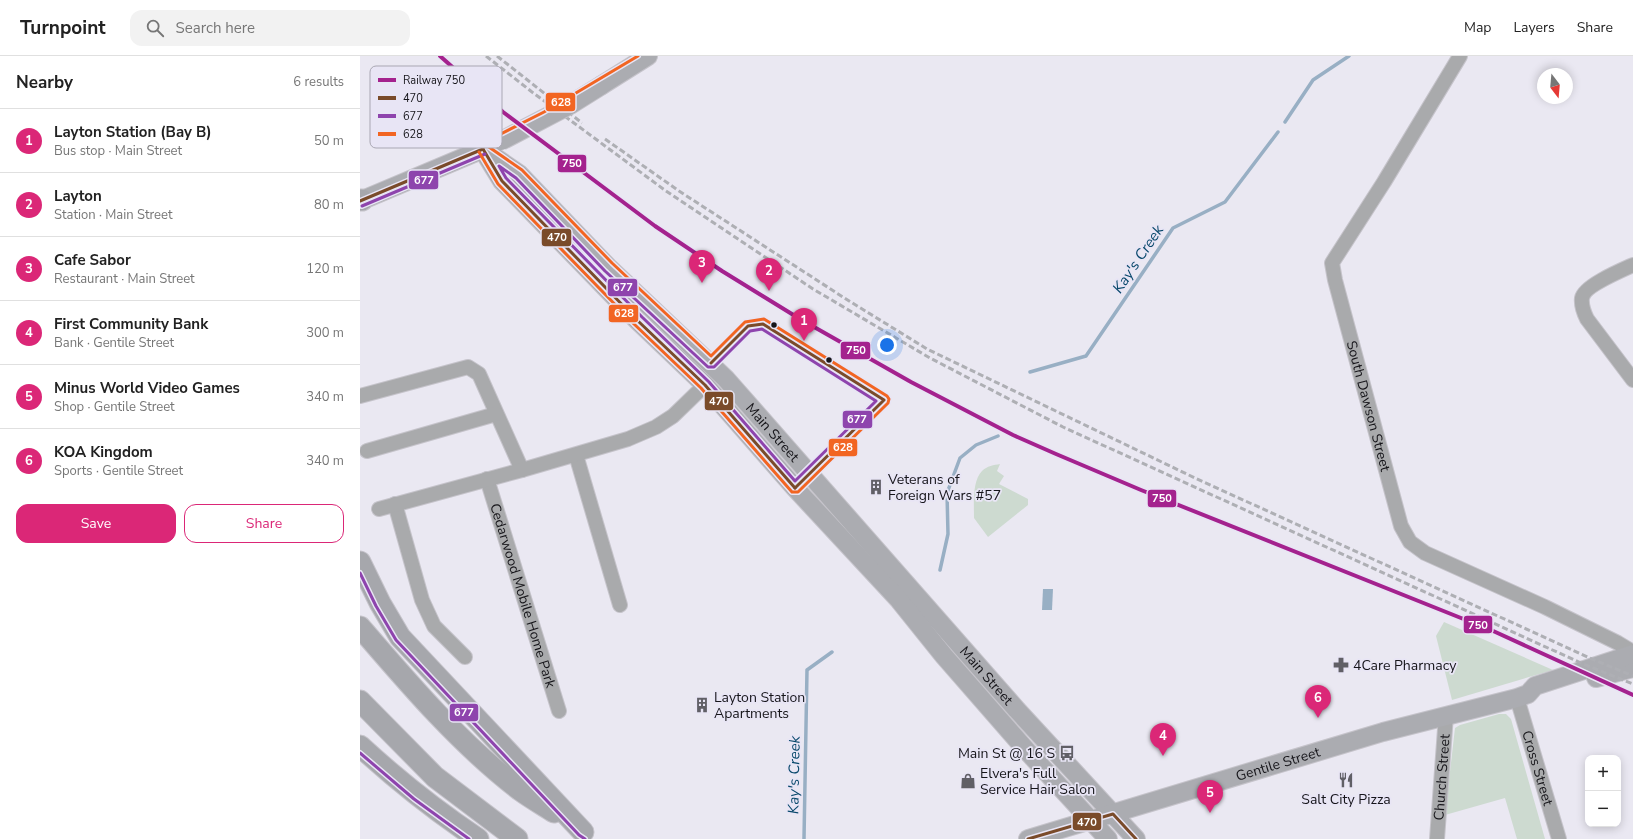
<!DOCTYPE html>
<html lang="en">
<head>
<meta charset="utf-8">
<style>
	:root { --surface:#fff; --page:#f2f2f2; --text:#222; --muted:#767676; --line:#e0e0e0; --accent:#db2777 }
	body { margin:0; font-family:"Nunito Sans",sans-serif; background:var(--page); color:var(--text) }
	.controls { position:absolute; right:12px; bottom:12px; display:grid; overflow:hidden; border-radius:8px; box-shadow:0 2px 10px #0003 }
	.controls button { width:36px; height:36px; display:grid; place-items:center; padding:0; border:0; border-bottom:1px solid var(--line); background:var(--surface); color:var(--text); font:20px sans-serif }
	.compass { position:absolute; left:1177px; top:12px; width:36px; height:36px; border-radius:50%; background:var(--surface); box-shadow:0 2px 10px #0003; rotate:164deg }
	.you { position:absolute; left:527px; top:289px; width:14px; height:14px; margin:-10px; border:3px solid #fff; border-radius:50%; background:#1a73e8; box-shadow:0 0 0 6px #1a73e833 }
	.badge { display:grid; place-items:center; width:26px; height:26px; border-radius:50%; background:var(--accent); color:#fff; font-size:13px; font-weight:700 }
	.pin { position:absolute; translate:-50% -33px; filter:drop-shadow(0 1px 2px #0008) }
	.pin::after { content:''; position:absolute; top:21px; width:14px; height:12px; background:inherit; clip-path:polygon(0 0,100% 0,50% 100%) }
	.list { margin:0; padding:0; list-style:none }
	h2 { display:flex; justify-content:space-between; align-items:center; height:52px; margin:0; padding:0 16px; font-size:17px }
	h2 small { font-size:13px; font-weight:400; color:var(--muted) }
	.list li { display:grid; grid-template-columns:26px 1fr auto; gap:12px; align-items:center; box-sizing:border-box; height:64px; padding:0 16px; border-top:1px solid var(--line) }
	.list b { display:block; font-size:15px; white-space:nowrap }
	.list p { margin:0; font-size:13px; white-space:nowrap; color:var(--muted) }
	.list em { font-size:13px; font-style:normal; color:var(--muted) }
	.actions { display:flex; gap:8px; padding:12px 16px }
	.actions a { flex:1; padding:9px 0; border:1px solid var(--accent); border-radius:12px; text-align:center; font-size:14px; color:var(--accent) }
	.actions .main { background:var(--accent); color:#fff }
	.icon { flex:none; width:22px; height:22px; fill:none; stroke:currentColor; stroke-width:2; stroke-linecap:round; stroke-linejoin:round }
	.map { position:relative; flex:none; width:1273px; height:783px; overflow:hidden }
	header { display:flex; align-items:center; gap:24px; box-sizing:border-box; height:56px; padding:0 20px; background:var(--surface); border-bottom:1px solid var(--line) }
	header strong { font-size:19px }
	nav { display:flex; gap:22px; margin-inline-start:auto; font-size:14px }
	.search { width:280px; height:36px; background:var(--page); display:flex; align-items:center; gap:10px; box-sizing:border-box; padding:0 14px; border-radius:12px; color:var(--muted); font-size:15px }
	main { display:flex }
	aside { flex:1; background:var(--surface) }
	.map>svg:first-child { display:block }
	.green { fill:#cddad0 }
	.water { fill:#98afc4 }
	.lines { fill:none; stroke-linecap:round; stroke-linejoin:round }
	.stream { stroke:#98afc4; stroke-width:3.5 }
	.minor-casing { stroke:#c5c3ca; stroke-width:16 }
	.major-casing { stroke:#c5c3ca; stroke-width:20 }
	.highway-casing { stroke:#c5c3ca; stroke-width:23 }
	.minor { stroke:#a9aaac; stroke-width:14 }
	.major { stroke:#abacb1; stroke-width:18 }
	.highway { stroke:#a6a7ac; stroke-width:21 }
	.rail { stroke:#aeafb4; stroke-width:3; stroke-dasharray:6 3; stroke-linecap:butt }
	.major-bridge-casing { stroke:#c5c3ca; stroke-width:20; stroke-linecap:butt }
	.major-bridge { stroke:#abacb1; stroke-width:18 }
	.bus-1-casing { stroke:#e8e5f5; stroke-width:6 }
	.bus-2-casing { stroke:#e8e5f5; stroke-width:6 }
	.bus-3-casing { stroke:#e8e5f5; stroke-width:6 }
	.bus-1 { stroke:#7a4b2a; stroke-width:3 }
	.bus-2 { stroke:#8e44ad; stroke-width:3 }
	.bus-3 { stroke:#f26522; stroke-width:3 }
	.rail-1-casing { stroke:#e8e5f5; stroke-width:7 }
	.rail-1 { stroke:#a4228e; stroke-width:4 }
	.bus-dot { fill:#16151a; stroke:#e8e5f5; stroke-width:1.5 }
	.labels { text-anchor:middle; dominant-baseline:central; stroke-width:3.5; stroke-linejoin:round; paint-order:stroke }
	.street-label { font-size:14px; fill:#16151a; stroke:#e8e5f5 }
	.poi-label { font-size:14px; fill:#16151a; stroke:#e8e5f5; text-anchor:start }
	.water-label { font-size:15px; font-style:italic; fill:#08486b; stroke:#e8e5f5 }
	.key { fill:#e8e5f5; stroke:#a9a7b3; stroke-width:1 }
	.key-label { font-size:11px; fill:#16151a }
	.line-badge { stroke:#e8e5f5; stroke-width:1.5 }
	.badge-label { font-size:11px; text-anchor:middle; font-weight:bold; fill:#fff }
</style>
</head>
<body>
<header>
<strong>Turnpoint</strong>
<div class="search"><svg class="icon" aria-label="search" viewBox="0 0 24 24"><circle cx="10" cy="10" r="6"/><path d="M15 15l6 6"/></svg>Search here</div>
<nav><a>Map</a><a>Layers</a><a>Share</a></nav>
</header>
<main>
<aside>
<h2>Nearby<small>6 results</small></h2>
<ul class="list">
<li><span class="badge">1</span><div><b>Layton Station (Bay B)</b><p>Bus stop · Main Street</p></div><em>50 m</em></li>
<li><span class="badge">2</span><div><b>Layton</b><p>Station · Main Street</p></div><em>80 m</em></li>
<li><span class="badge">3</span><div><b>Cafe Sabor</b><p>Restaurant · Main Street</p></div><em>120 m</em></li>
<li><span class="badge">4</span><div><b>First Community Bank</b><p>Bank · Gentile Street</p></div><em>300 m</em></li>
<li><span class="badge">5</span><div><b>Minus World Video Games</b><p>Shop · Gentile Street</p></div><em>340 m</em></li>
<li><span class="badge">6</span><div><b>KOA Kingdom</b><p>Sports · Gentile Street</p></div><em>340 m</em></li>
</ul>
<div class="actions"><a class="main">Save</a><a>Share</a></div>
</aside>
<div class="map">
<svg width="1273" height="783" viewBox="0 0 1273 783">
	<rect width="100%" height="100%" fill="#eae8f2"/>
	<g class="green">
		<path d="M640 408 637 415 644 420 639 428 668 443V449L628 481 614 462C614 448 612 425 622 415 627 410 634 409 640 408Z"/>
		<path d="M1084 566 1193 614 1092 644 1076 580Z"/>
		<path d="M1139 658H1146L1151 663 1185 783H1157L1145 742 1085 759 1095 672 1100 669Z"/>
	</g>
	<path class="water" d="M683 533H693L692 554H682Z"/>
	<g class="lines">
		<g class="stream">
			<path d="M925 66 953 24 989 0"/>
			<path d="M670 316 726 300 813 172 865 146 918 76"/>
			<path d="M580 514 588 478 587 437 600 402 616 389 638 380"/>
			<path d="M444 783 447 614 472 596"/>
		</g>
		<defs>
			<g id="minor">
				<path id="s1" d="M1100 0 1024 126 972 207 975 224 1041 470 1050 486 1065 497 1185 551 1258 587 1268 593 1271 599"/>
				<path d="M1273 209C1262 214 1224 230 1222 242 1221 250 1224 257 1227 263L1273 324"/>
				<path d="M0 340 108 311 119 318 162 414"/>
				<path d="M7 395 136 358"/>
				<path d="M216 399 260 549"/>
				<path id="s2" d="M127 423 199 655"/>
				<path d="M35 448 62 544 74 570 105 601"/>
				<path d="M19 453 162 414 268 383 296 371 313 360 345 329"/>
				<path id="s3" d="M1157 642 1199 783"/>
				<path id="s4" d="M1077 783 1086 659"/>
			</g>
			<g id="major">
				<path d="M242 29 288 0"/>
				<path id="s5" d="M123 93 159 118 248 211 366 323 657 654 776 783"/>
				<path d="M126 99 142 125 278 265 345 329 435 432 539 544 584 600 667 695 748 783"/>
				<path d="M0 145 133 89"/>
				<path d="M1236 622 1273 612"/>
				<path id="s6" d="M668 783 1023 676 1157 642 1168 638 1175 630 1273 598"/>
			</g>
			<g id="highway">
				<path d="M0 144H2"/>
				<path d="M0 506 20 547 40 581 223 776"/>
				<path d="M0 571C49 628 100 688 160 734 171 742 183 749 194 756"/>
				<path d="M0 645 75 721 157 783"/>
				<path d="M0 690C37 724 76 755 118 783"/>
			</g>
		</defs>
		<use href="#minor" class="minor-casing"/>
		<use href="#major" class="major-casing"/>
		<use href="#highway" class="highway-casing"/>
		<use href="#minor" class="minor"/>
		<use href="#major" class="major"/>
		<use href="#highway" class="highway"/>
		<g class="rail">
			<path d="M126 0 172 36 306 135 453 233 570 302 703 371 1221 607 1273 628"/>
			<path d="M137 0 222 67"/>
			<path d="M245 83 319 135 486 243 567 293 835 422 1232 603 1273 620"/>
		</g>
		<defs>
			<path id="major-bridge" d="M141 85 210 49 242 29"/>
		</defs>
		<use href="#major-bridge" class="major-bridge-casing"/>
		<use href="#major-bridge" class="major-bridge"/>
		<defs>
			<g id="bus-1">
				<path d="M123 93 142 125 278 265 345 329 435 432"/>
				<path d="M0 145 123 93"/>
				<path d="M351 307 388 270 403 268 524 344 435 432"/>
				<path d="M668 783 753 758 776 783"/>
			</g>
			<g id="bus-2">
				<path d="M139 110 156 122 245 215 348 311H354L390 275 402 273 516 345 435 425 349 326 282 261 146 122Z"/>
				<path d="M2 150 125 98"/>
				<path d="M0 517 16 550 36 584 219 779 225 783"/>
				<path d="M0 697 54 743 109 783"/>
			</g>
			<g id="bus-3">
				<path d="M121 88 184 56 278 0"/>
				<path d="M119 96 138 128 274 268 341 332 432 436H438L528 347 529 343 527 340 404 263 385 266 351 300 252 207 162 114 126 89"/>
			</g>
		</defs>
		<use href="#bus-1" class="bus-1-casing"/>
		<use href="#bus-2" class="bus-2-casing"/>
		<use href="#bus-3" class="bus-3-casing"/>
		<use href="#bus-1" class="bus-1"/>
		<use href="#bus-2" class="bus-2"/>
		<use href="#bus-3" class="bus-3"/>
		<defs>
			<path id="rail-1" d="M80 0 143 56 295 170 362 215 440 263 551 326 653 379 696 398 781 434 1131 574 1273 639"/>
		</defs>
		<use href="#rail-1" class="rail-1-casing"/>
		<use href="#rail-1" class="rail-1"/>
	</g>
	<defs>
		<symbol id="building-bare" viewBox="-9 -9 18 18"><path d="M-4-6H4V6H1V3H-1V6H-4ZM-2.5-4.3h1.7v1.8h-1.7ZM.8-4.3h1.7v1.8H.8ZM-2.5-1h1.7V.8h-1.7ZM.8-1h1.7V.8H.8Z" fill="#605f66" stroke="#e8e5f5" stroke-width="2.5" paint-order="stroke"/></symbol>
		<symbol id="pharmacy-bare" viewBox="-9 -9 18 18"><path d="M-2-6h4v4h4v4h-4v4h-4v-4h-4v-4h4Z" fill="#605f66" stroke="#e8e5f5" stroke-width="2.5" paint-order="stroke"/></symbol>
		<symbol id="bus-bare" viewBox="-9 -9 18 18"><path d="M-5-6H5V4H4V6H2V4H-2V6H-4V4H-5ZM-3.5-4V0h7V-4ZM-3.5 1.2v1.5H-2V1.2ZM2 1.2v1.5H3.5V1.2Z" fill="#605f66" stroke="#e8e5f5" stroke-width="2.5" paint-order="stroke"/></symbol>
		<symbol id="restaurant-bare" viewBox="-9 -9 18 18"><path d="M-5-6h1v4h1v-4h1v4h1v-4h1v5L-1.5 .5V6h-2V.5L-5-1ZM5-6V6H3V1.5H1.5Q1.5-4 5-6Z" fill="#605f66" stroke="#e8e5f5" stroke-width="2.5" paint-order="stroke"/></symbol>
		<symbol id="shop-bare" viewBox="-9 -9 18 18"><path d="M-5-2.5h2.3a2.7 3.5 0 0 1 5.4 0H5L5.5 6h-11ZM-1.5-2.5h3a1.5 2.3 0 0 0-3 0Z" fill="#605f66" stroke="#e8e5f5" stroke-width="2.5" paint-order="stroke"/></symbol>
	</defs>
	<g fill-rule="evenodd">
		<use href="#building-bare" x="505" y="420" width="22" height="22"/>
		<use href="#pharmacy-bare" x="970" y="598" width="22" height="22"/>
		<use href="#building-bare" x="331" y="638" width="22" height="22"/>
		<use href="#bus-bare" x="696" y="686" width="22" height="22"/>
		<use href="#restaurant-bare" x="975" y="713" width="22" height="22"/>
		<use href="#shop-bare" x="597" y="714" width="22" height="22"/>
	</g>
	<g class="bus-dot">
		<circle cx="414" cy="269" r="3.5"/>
		<circle cx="469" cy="304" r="3.5"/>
	</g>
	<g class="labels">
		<g class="street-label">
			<text stroke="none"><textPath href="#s1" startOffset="391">South Dawson Street</textPath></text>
			<text stroke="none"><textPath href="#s5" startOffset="406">Main Street</textPath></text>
			<text stroke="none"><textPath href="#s2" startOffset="122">Cedarwood Mobile Home Park</textPath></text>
			<text stroke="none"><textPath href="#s5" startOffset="730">Main Street</textPath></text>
			<text stroke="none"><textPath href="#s6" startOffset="261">Gentile Street</textPath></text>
			<text stroke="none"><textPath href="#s3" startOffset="73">Cross Street</textPath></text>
			<text stroke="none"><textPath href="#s4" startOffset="62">Church Street</textPath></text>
		</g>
		<g class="poi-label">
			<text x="528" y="423">Veterans of<tspan x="528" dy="16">Foreign Wars #57</tspan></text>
			<text x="993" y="609">4Care Pharmacy</text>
			<text x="354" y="641">Layton Station<tspan x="354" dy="16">Apartments</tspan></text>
			<text x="695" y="697" text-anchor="end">Main St @ 16 S</text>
			<text x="620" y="717">Elvera's Full<tspan x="620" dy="16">Service Hair Salon</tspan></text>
			<text x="986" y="743" text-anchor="middle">Salt City Pizza</text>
		</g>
		<g class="water-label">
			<text transform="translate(778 203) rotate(-56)">Kay's Creek</text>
			<text transform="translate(434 719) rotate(-89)">Kay's Creek</text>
		</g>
	</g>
	<rect x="10" y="10" width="132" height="82" rx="6" class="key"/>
	<rect x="18" y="22" width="18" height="4" fill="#a4228e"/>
	<rect x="18" y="40" width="18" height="4" fill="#7a4b2a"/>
	<rect x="18" y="58" width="18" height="4" fill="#8e44ad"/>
	<rect x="18" y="76" width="18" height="4" fill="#f26522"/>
	<g class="key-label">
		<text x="43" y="28">Railway 750</text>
		<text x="43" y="46">470</text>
		<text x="43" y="64">677</text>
		<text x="43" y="82">628</text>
	</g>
	<g class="line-badge">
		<rect x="185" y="36" width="31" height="20" rx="4" fill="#f26522"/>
		<rect x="197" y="98" width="30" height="19" rx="4" fill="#a4228e"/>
		<rect x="48" y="114" width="31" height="20" rx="4" fill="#8e44ad"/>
		<rect x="181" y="172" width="31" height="19" rx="4" fill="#7a4b2a"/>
		<rect x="247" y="222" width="31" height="19" rx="4" fill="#8e44ad"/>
		<rect x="248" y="248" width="31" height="19" rx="4" fill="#f26522"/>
		<rect x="480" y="285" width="31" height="19" rx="4" fill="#a4228e"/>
		<rect x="344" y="335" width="30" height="20" rx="4" fill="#7a4b2a"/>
		<rect x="482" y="354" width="31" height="19" rx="4" fill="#8e44ad"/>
		<rect x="468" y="382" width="30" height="19" rx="4" fill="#f26522"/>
		<rect x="787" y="433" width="30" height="19" rx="4" fill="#a4228e"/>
		<rect x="1103" y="559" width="30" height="19" rx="4" fill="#a4228e"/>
		<rect x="89" y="647" width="30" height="19" rx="4" fill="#8e44ad"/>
		<rect x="712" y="756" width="30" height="19" rx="4" fill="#7a4b2a"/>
	</g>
	<g class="badge-label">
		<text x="201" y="50">628</text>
		<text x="212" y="111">750</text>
		<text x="64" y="128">677</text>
		<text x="197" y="185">470</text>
		<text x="263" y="235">677</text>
		<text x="264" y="261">628</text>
		<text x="496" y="298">750</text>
		<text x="359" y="349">470</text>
		<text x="497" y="367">677</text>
		<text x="483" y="395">628</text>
		<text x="802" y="446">750</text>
		<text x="1118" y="573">750</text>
		<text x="104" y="660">677</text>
		<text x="727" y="770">470</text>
	</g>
</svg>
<div class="controls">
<button>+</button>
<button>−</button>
</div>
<svg class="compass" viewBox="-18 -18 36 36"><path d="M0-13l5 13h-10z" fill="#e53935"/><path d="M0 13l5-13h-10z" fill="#767676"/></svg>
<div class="you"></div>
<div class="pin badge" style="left:444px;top:285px">1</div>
<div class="pin badge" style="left:409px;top:235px">2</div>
<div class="pin badge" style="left:342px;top:227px">3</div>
<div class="pin badge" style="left:803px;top:700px">4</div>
<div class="pin badge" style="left:850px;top:757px">5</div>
<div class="pin badge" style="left:958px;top:662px">6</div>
</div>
</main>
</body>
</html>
